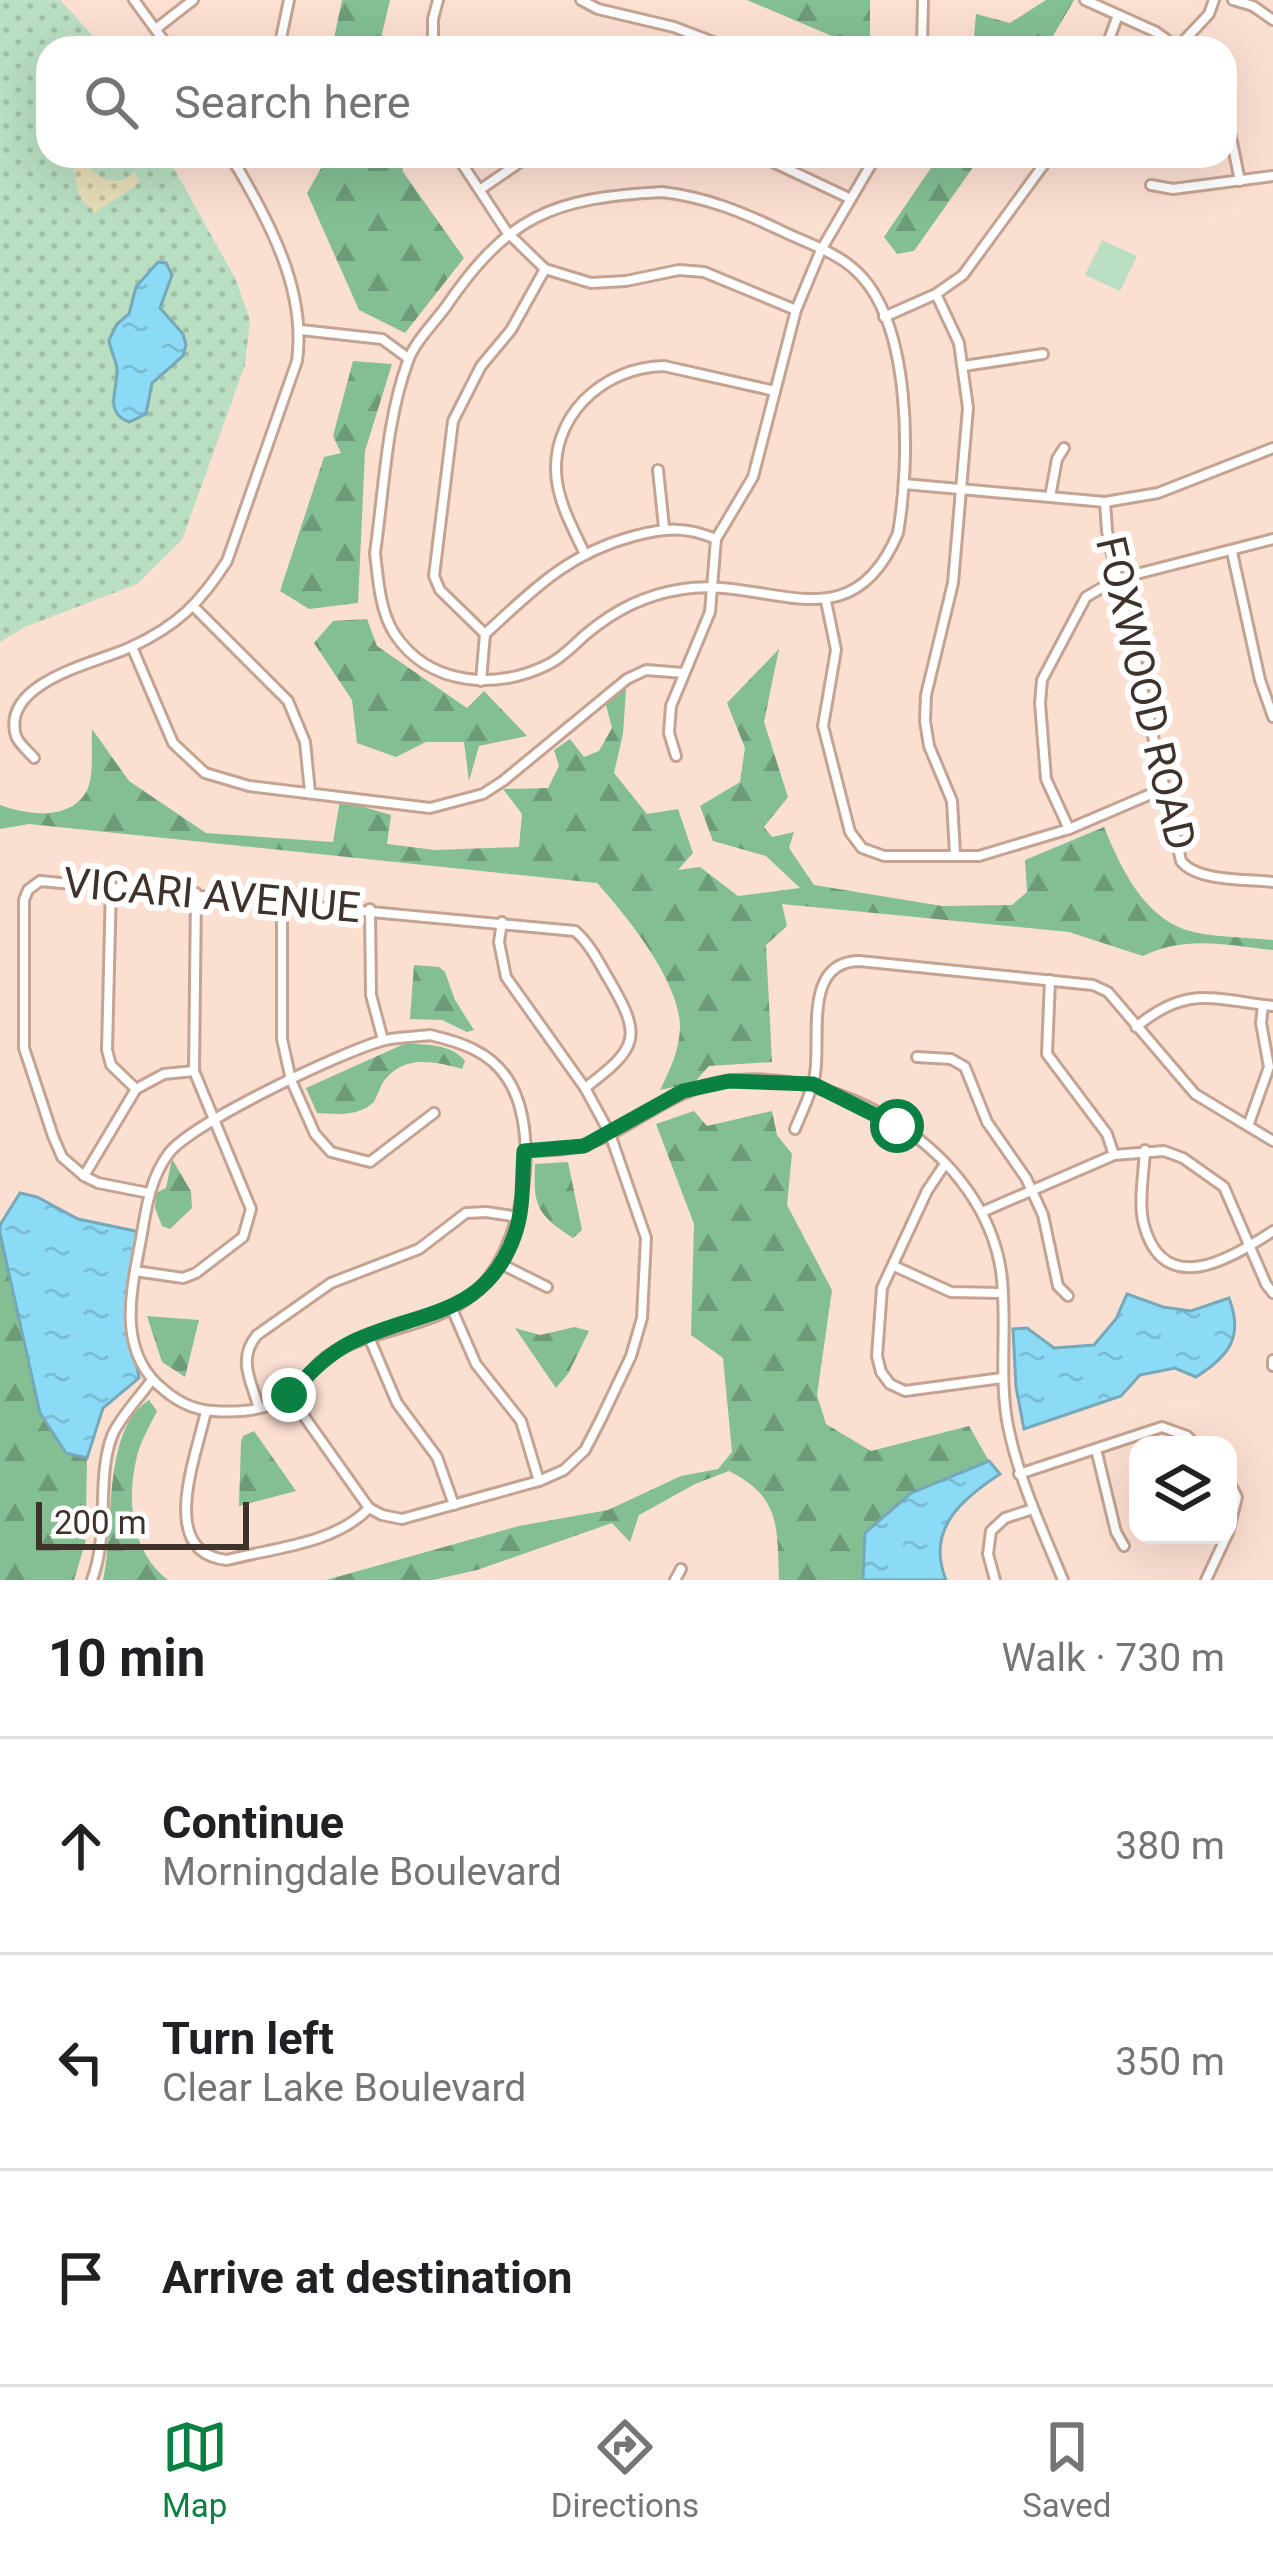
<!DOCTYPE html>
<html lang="en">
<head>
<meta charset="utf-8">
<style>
	:root { --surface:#fff; --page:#f6f6f6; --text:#202124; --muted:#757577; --line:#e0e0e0; --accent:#0b8043 }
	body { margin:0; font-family:Roboto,sans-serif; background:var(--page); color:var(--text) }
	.controls { position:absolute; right:36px; bottom:36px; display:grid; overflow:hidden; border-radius:24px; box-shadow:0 12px 48px #0002 }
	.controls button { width:108px; height:108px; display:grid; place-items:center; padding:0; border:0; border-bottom:3px solid var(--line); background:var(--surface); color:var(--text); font:60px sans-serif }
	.scale { position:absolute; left:36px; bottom:30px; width:213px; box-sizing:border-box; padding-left:12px; border:6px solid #3f322b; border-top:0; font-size:33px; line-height:42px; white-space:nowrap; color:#3f322b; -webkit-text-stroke:9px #fff; paint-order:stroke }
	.stop { position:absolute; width:36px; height:36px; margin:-27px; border:9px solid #0b8043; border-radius:50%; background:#fff }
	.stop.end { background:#0b8043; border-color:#fff; box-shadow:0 3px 12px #0008 }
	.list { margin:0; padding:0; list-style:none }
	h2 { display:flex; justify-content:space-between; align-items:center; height:156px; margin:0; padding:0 48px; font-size:51px }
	h2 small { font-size:39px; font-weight:400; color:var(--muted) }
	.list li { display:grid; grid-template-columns:78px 1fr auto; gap:36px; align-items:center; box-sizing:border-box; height:216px; padding:0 48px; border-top:3px solid var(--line) }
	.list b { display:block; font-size:45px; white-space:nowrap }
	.list p { margin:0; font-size:39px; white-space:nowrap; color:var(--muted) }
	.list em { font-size:39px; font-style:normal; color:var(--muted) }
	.icon { flex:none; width:66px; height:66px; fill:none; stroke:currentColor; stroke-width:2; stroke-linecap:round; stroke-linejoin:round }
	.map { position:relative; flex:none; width:1273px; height:1580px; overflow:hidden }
	.search { position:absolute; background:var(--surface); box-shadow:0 12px 48px #0002; left:36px; right:36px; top:36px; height:132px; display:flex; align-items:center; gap:30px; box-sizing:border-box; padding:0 42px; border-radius:36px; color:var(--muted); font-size:45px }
	.sheet { height:804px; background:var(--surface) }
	nav { display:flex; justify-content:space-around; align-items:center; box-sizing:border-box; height:168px; border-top:3px solid var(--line); background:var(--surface); font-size:33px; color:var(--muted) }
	nav a { display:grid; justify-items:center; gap:6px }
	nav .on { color:var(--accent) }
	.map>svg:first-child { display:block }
	.green { fill:url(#green-dots) }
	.forest { fill:url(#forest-firs) }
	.sand { fill:url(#sand-dots) }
	.pitch { fill:#b9dec1 }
	.water { fill:url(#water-ripples); stroke:#75a8b9; stroke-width:3 }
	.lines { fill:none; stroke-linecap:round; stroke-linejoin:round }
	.minor-casing { stroke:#c4a392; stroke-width:14 }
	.minor { stroke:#fff; stroke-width:8 }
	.route { stroke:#0b8043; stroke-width:15 }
	.labels { text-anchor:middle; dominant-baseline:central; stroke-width:12; stroke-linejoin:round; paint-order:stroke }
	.street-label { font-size:42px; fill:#3f322b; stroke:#fff }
</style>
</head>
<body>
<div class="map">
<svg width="1273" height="1580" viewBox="0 0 1273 1580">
	<defs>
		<pattern id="green-dots" width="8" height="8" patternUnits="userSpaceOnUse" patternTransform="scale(3)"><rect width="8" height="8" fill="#b9dec1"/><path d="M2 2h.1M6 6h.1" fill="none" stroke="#a0bfa6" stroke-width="1.8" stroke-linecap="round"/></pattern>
		<pattern id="forest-firs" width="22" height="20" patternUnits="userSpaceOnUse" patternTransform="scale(3)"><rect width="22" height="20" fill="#84be93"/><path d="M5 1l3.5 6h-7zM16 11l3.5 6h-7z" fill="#6d9b78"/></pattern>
		<pattern id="sand-dots" width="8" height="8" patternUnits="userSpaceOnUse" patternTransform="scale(3)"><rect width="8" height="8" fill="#e6dcb7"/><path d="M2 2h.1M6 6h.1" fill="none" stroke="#c6bd9e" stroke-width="1.8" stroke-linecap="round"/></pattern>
		<pattern id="water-ripples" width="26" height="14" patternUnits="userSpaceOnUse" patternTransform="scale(3)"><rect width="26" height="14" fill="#8cdbf6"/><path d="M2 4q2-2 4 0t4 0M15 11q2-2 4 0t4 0" fill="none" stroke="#7abcd3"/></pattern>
	</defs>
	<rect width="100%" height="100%" fill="#fbdfd1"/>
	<path class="green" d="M0 0H60L104 48H48V156H167L235 278 250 319 245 365 182 540 137 584 25 627 0 642Z"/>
	<g class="forest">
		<path d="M342 0H390L382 34 384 48H332Z"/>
		<path d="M747 0H870V48H860Z"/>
		<path d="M1046 0H1074L1046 48H973L976 14 1010 23Z"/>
		<path d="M328 156H401L403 172 464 258 405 333 359 310 307 193Z"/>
		<path d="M939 156H981L914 251 897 254 884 237Z"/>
		<path d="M353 361 392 364 365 451 358 603 309 609 280 591 324 457 341 453 333 436Z"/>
		<path d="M367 619 377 646 467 708 484 691 527 736 479 746 469 781 464 742H426L396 757 357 743 352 700 314 643 333 621Z"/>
		<path d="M779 649 764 722 788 797 764 827 772 837 794 832 789 848 814 885 942 906 1012 905 1027 892 1025 860 1104 827C1120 866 1142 915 1186 930 1212 938 1246 937 1273 940V950C1227 945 1185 935 1143 956L1069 932 782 904 787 926 766 945 772 1062 709 1066 694 1083 660 1090C670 1070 679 1051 680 1028 681 983 626 915 597 883L29 824 0 829V805C27 815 73 822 88 788 94 773 91 746 92 729L129 781 206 833 333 842 340 800 391 815 387 844 435 850 519 847 522 814 503 789 548 788 559 766 554 750 570 739 584 757 599 751 612 728 605 701 626 689 623 734 614 773 647 814 678 809 693 853 678 870 700 867 738 896 800 888 766 856 713 841 700 806 740 782 745 748 727 703Z"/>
		<path d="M414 965 439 967 445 972 455 1000 474 1030 467 1032 442 1020 410 1019Z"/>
		<path d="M404 1044C425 1044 452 1044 465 1061L462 1069C433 1061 402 1054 382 1084 381 1086 375 1100 374 1102 358 1117 336 1114 317 1113L306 1088Z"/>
		<path d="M694 1111 707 1126 772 1111 777 1135 792 1154 787 1205 832 1290 817 1395 826 1424 871 1451 969 1426 989 1461 911 1493 865 1533 863 1580H779C777 1527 781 1497 729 1471L695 1484 639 1515 630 1542 612 1523 477 1570 433 1580H326L519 1526 608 1510 681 1476 718 1469 732 1452 723 1358 691 1335 694 1224 656 1124Z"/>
		<path d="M172 1159 191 1191 192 1208 170 1229 162 1226 155 1208 156 1193 166 1188Z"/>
		<path d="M568 1162 582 1230 573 1238C537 1215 533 1206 535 1164Z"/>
		<path d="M0 1233 40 1413 66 1453 87 1458 86 1519 63 1513 56 1533 86 1540 74 1580H0Z"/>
		<path d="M147 1316 199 1320 185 1377 162 1362Z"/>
		<path d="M575 1327 589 1331 568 1374 556 1388 515 1328 540 1335Z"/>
		<path d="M149 1400 157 1411C150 1425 141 1441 137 1456 126 1500 131 1552 168 1580H103C115 1529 101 1430 149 1400Z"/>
		<path d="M254 1431 296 1491 239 1506 241 1442 243 1436Z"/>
	</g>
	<path class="sand" d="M71 156H79C94 174 113 193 135 171L139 184 94 213 79 197Z"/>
	<path class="pitch" d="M1102 240 1137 256 1120 291 1085 275Z"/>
	<g class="water">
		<path d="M158 262 166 263 172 275 160 308 183 334 186 345 183 356 152 383 146 414 129 422C103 412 118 391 117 369 116 359 110 350 109 340L117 324 129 314 136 287Z"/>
		<path d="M20 1193 37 1197 78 1219 140 1232 127 1313 139 1378 103 1408 87 1458 66 1453 40 1413 0 1233V1225Z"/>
		<path d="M1127 1294 1163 1307 1191 1311 1229 1298C1244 1337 1229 1356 1196 1377L1175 1368 1140 1375 1121 1396 1024 1429 1016 1387 1013 1329 1027 1328 1054 1348 1094 1345 1116 1319Z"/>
		<path d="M989 1461 1000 1474C960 1500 926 1530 946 1580H863L865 1533 911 1493Z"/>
	</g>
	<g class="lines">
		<defs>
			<g id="minor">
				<path d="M134 0 169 48"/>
				<path d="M581 0 598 9 674 27 729 48"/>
				<path d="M1085 0 1156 32 1178 48"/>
				<path d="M1233 0 1253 6 1273 20"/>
				<path d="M157 28 193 0"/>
				<path d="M1178 47 1209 14 1214 0"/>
				<path d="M279 48 289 0"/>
				<path d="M433 48V19L438 0"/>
				<path d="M922 48 923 0"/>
				<path d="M1106 48 1118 15"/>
				<path d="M1225 108 1240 181"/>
				<path d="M457 156 507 232 545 269 591 283 626 281 679 270 704 272 796 310"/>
				<path d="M760 156 851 199"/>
				<path d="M236 166 252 156"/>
				<path d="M1151 185 1173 189 1273 176"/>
				<path d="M481 189 529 156"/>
				<path d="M662 192C706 197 742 212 782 231 806 243 836 252 855 270 913 322 910 463 898 533 850 647 769 576 683 589 644 595 615 610 585 635 574 645 562 658 549 664 497 691 428 686 394 633 380 611 378 579 375 553 384 491 386 421 408 361 414 343 433 324 445 308 508 216 551 198 662 192Z"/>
				<path d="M936 294 959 343 968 408 953 583 926 695 925 721 929 746 952 801 955 854"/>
				<path d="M884 317 936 294 963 275 1050 156"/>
				<path d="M301 330 382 339 408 358"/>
				<path d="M964 366 1043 354"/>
				<path d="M658 470 664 527"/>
				<path d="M904 484 1105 502 1158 493 1273 448"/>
				<path d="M1050 497 1057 459 1064 448"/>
				<path d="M1105 502 1107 531 1181 861C1197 882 1247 879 1273 882"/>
				<path d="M584 552C573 529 561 507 557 482 548 418 602 367 664 366L775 391"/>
				<path d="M1232 552 1260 680 1273 717"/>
				<path d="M826 601 836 650 823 726 850 832 862 848 884 856H979L1069 829 1165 788"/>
				<path d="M195 608 288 701 305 742 310 792"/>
				<path d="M485 634 440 590 434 576 453 421 481 366 511 330 545 269"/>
				<path d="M132 647 173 743 205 773 249 786 430 808 483 794 503 781 627 679 646 670 684 673"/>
				<path d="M481 681 485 634C534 589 567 554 634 536 665 528 685 526 716 539"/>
				<path d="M676 756 669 733 671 706 710 612 716 539 753 477 796 310 821 250 876 156"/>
				<path d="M34 758C29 752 18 743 16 736 0 681 100 662 131 647 177 626 200 603 227 561L297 361C307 287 267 219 231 156"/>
				<path d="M1069 829 1046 779 1040 703 1042 680 1086 597 1117 579 1273 539"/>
				<path d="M111 885 107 1050 111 1065 136 1089"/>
				<path d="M282 901V1039L291 1080 315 1134 331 1152 370 1162 434 1113"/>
				<path d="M370 909 371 995 383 1040"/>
				<path d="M1050 980 1047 1054 1107 1134 1114 1155"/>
				<path d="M1136 1027C1187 985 1212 999 1273 1006"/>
				<path d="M430 1035C460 1042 489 1051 507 1078 544 1134 523 1255 471 1296 432 1328 373 1328 329 1355 314 1364 305 1382 291 1393 270 1411 239 1413 213 1411 195 1410 178 1402 164 1390 116 1352 131 1292 141 1239 146 1209 150 1178 169 1153 192 1123 345 1050 385 1040 399 1037 415 1037 430 1035Z"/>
				<path d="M917 1057 951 1059 965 1067 987 1122 1026 1178 1043 1215 1058 1286 1068 1296"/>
				<path d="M1248 1126 1269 1067 1261 1023 1263 1005"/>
				<path d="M795 1129C802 1111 812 1093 815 1074 821 1036 803 962 859 961L1093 985 1108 992 1195 1094 1273 1141"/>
				<path d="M1145 1150C1144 1172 1138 1204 1144 1225 1164 1299 1231 1259 1273 1231"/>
				<path d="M524 1151C544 1150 567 1151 587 1144 638 1126 669 1089 727 1081 842 1066 983 1152 1001 1271 1008 1322 998 1375 1008 1426 1019 1480 1042 1529 1063 1580"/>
				<path d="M945 1164 927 1191 882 1288 877 1356 881 1372 890 1384 905 1391 1002 1378"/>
				<path d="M84 1176 136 1089 164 1074 194 1071"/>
				<path d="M149 1193 98 1183 84 1176 62 1157 53 1136 24 1048V900L28 890 40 881 575 931C590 944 598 961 608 978 643 1037 639 1047 585 1088"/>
				<path d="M982 1212 1114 1155 1164 1151 1183 1158 1224 1187 1266 1284 1273 1293"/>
				<path d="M501 1264 547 1287"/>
				<path d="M894 1266 951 1292 1001 1293"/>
				<path d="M135 1271 183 1278 196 1273 243 1237 251 1209 194 1071 196 893"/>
				<path d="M452 1309 476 1364 521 1421 539 1481"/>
				<path d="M368 1335 397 1403 437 1457 454 1505"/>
				<path d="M1273 1360V1366"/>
				<path d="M289 1395 369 1508 382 1515 402 1519 539 1481 564 1470 585 1450 601 1419 631 1356 642 1318 646 1238 610 1134 585 1088 506 977 499 942 502 922"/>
				<path d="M259 1408C251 1381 237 1359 257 1335L331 1283 419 1249 466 1213 486 1212 519 1217"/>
				<path d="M206 1411C197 1455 156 1553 227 1560 273 1548 335 1544 369 1508"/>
				<path d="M1096 1449 1116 1532 1124 1546"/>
				<path d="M1019 1474 1162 1427 1187 1436 1196 1445"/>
				<path d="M1228 1480 1237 1497 1228 1533"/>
				<path d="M92 1580C110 1531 96 1479 112 1436 120 1417 139 1398 151 1381"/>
				<path d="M675 1580 681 1569"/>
				<path d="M995 1580 988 1554 991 1531 1005 1518 1033 1509"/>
				<path d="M1206 1580 1227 1535"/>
			</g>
		</defs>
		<use href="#minor" class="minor-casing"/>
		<use href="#minor" class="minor"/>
	</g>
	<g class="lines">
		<path class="route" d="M289 1395C309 1374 326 1355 352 1342 419 1310 486 1318 515 1234 524 1208 522 1179 524 1151L584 1146 683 1091 729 1081 813 1084 897 1126"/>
	</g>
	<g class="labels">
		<g class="street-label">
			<text transform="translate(1146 693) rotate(77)">FOXWOOD ROAD</text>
			<text transform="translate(212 895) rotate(5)">VICARI AVENUE</text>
		</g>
	</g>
</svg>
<div class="controls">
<button><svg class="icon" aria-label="layers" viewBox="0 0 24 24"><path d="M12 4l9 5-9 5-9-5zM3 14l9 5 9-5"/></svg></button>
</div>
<div class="scale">200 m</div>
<div class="stop" style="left:897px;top:1126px"></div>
<div class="stop end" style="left:289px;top:1395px"></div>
<div class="search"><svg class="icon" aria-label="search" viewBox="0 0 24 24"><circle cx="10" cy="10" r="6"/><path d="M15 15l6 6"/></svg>Search here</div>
</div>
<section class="sheet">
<h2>10 min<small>Walk · 730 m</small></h2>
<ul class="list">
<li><svg class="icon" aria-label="ahead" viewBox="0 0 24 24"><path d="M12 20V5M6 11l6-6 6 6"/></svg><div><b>Continue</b><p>Morningdale Boulevard</p></div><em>380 m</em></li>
<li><svg class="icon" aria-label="left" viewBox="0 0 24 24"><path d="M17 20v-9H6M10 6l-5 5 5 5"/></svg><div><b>Turn left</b><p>Clear Lake Boulevard</p></div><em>350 m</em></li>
<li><svg class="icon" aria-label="arrive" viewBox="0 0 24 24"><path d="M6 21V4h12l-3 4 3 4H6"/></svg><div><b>Arrive at destination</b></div></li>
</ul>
</section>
<nav>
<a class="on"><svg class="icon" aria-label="map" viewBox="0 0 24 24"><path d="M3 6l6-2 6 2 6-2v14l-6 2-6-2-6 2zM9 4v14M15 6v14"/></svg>Map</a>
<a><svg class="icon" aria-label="directions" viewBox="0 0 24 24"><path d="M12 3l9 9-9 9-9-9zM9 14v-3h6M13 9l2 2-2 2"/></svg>Directions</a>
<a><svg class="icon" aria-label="saved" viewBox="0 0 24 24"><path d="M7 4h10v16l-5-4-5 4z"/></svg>Saved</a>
</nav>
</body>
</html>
